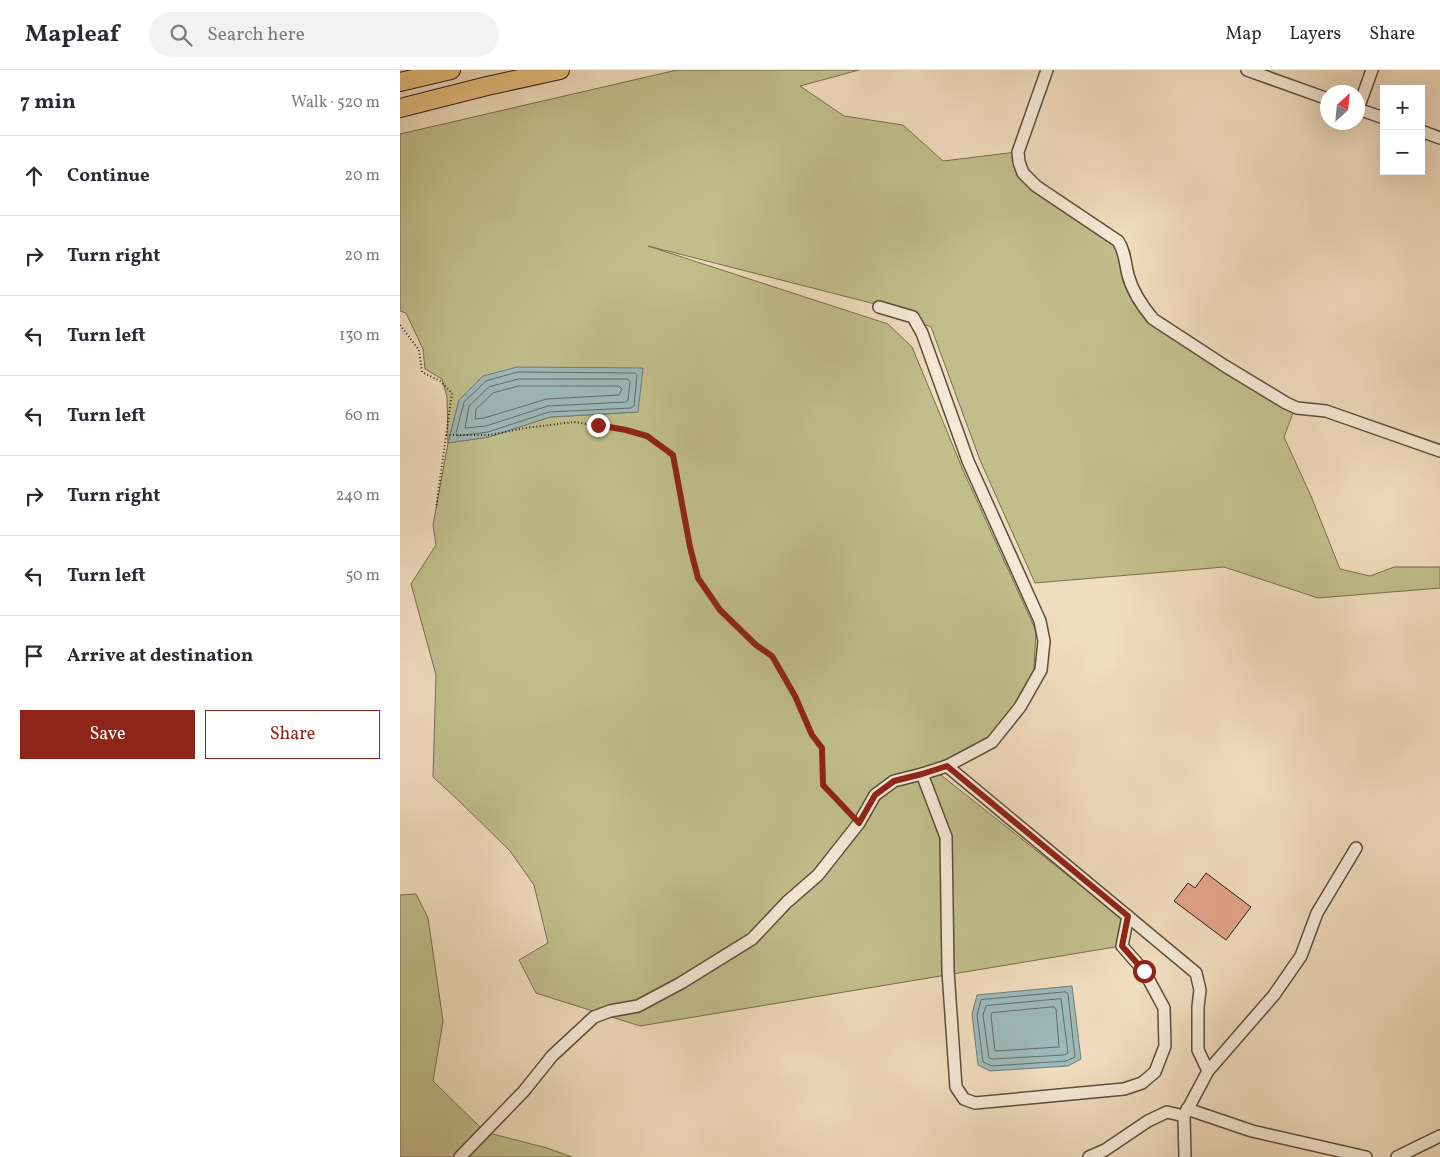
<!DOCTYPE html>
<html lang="en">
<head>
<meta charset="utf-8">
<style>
	:root { --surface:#fff; --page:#f2f2f3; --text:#2b2b33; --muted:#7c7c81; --line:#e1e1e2; --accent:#8f2418 }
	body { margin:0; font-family:Vollkorn,serif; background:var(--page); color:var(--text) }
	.controls { position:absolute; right:15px; top:15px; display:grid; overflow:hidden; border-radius:0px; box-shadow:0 5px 20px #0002 }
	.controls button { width:45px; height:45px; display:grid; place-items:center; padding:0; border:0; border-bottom:1px solid var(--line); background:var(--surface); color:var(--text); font:25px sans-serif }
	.compass { position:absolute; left:920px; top:15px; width:45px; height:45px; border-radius:50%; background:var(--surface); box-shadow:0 5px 20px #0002; rotate:27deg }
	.stop { position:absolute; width:15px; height:15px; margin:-11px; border:4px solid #8f2418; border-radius:50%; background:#fff }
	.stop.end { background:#8f2418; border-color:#fff; box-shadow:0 1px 5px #0008 }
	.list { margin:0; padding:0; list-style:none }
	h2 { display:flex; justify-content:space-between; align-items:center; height:65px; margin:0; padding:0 20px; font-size:21px }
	h2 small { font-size:16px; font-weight:400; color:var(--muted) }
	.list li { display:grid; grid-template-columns:32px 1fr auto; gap:15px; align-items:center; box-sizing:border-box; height:80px; padding:0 20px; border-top:1px solid var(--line) }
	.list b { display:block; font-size:19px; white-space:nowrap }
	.list em { font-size:16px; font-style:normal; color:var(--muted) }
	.actions { display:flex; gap:10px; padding:15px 20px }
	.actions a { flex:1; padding:11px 0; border:1px solid var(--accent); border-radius:0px; text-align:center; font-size:18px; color:var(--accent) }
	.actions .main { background:var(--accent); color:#fff }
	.icon { flex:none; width:28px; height:28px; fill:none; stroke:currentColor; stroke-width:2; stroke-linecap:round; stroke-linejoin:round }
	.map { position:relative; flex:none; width:1040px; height:1087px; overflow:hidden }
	header { display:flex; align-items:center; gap:30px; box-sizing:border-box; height:70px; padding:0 25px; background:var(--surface); border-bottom:1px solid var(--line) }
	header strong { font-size:24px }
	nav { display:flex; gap:28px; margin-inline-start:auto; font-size:18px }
	.search { width:350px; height:45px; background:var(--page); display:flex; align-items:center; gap:12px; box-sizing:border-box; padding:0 18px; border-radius:28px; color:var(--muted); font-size:19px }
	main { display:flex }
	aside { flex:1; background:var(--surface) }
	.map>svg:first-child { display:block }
	.green { fill:#c1be8c; stroke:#766e4e; fill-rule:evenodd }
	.water { fill:#9dbaba; stroke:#6f7c76 }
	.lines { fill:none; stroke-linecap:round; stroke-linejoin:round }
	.shore { stroke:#646c64; stroke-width:1 }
	.building { fill:#e2a389; stroke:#2b1e0f }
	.minor-casing { stroke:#5c4e3b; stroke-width:14 }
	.highway-casing { stroke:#2b1e0f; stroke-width:20 }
	.path { stroke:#2b1e0f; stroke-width:2; stroke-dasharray:1 2.5; stroke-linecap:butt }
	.minor { stroke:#f5e8d5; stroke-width:11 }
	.highway { stroke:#e8be7f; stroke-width:18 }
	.route { stroke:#8f2418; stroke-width:6 }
</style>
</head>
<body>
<header>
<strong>Mapleaf</strong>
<div class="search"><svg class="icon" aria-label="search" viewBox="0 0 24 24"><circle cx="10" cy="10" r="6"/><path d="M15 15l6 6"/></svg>Search here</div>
<nav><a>Map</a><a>Layers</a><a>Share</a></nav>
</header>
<main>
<aside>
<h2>7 min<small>Walk · 520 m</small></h2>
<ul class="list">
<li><svg class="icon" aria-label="ahead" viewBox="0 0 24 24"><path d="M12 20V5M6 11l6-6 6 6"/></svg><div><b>Continue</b></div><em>20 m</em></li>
<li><svg class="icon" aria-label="right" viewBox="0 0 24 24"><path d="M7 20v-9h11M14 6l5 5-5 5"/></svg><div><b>Turn right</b></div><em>20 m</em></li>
<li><svg class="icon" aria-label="left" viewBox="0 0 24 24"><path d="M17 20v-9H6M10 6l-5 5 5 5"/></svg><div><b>Turn left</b></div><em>130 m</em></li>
<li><svg class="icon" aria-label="left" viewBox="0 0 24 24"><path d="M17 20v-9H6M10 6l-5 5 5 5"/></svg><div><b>Turn left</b></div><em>60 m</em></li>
<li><svg class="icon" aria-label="right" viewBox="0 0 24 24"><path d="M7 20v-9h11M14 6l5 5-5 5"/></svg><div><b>Turn right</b></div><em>240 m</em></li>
<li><svg class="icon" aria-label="left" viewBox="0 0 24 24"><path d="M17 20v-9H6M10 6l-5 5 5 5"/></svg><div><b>Turn left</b></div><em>50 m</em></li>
<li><svg class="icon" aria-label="arrive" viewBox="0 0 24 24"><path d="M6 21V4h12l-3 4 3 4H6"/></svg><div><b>Arrive at destination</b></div></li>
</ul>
<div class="actions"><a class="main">Save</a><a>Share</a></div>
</aside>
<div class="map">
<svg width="1040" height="1087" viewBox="0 0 1040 1087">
	<rect width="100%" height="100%" fill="#f0dcbe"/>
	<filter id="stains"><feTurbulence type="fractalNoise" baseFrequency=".004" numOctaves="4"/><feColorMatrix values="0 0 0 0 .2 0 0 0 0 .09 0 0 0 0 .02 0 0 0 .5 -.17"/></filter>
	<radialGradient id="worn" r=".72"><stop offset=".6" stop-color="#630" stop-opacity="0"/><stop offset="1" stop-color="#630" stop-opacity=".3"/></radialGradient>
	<g class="green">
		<path d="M277 0H459L400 16 444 46 503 55 543 91 617 82 631 111 718 169 736 218 757 247 896 335 884 367 911 426 940 499 970 506 994 497H1040V518L918 528 824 497 635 513 580 390 531 257 475 234 248 176 488 254 512 277 563 400 636 561 633 616 597 666 532 698 733 857 715 877 240 956 136 923 119 890 148 873 134 815 110 781 56 728 33 707 36 605 11 514 36 475 33 455 48 373 47 327 42 309 25 299 23 279 6 243 0 241V64ZM208 298 238 342 150 347 89 367 48 373 59 330 163 299Z"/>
		<path d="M16 824 28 848 43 951 33 1011 85 1062 147 1078 172 1087H0V825Z"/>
	</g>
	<g class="water">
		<path d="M117 297 243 298 238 342 150 347 89 367 48 373 59 330 83 306Z"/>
		<path d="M672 916 681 989 668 996 590 1001 578 995 572 944 577 925Z"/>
	</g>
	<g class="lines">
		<g class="shore">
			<path d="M118 302 235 303 237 305 234 336 231 338 149 342 88 362 57 366 56 363 64 332 86 311Z"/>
			<path d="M119 309H228L230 312 228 330 226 332 148 336 86 356 65 358 69 336 89 317Z"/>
			<path d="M119 316H219L222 319 219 325 147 329 84 348 75 349 76 339 93 323Z"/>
			<path d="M666 922 668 924 675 987 666 991 592 996 583 992 577 945 581 930Z"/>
			<path d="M661 929 668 983 664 985 593 989 589 988 583 945 586 936Z"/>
			<path d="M654 937 656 939 659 977 595 981 591 946 592 943Z"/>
		</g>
	</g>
	<path class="building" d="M806 803 851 837 826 870 774 831 788 813 795 818Z"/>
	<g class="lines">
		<defs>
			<g id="minor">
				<path d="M647 0 618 82 619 92 623 103 636 116 718 171C725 181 725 193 728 205 732 220 743 237 753 249L825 296 886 333 897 338 926 341 1040 381"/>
				<path d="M847 0 928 29"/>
				<path d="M958 39 972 0"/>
				<path d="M958 39 984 48"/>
				<path d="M1021 61 1040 68"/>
				<path d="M547 696 796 903 800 920 798 937V980L808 1001"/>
				<path d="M522 704 546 767 548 901 556 1017 564 1029 575 1033 724 1019 742 1013 755 1002 765 976 764 938 744 901 722 876 728 846"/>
				<path d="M787 1039 852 1061 966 1087"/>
				<path d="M60 1087 124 1021 152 986 194 947 210 941 238 936 281 913 352 869 387 832 418 805 459 753 475 725 494 711 522 704 547 696 592 672 620 637 641 600 644 571 640 551 568 391 522 263 513 247 479 237"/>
				<path d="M689 1087 705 1080 748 1051 767 1042 784 1046"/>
				<path d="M785 1087 784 1046 808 1001 874 925 901 886 917 843 956 778"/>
				<path d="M997 1087 1040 1066"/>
			</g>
			<g id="highway">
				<path d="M0 12 51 0"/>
				<path d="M0 38 87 16 160 0"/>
			</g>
		</defs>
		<use href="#minor" class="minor-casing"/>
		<use href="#highway" class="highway-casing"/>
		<g class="path">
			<path d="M0 255 19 280 22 302 40 311 52 323 36 438"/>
			<path d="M46 365H90L125 358 174 352 226 360 247 366 273 385 290 477 299 508 320 540 356 575 372 587 395 626 412 665 422 678 423 715 451 744"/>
		</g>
		<use href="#minor" class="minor"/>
		<use href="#highway" class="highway"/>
	</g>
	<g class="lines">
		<path class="route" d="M198 355 226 360 247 366 273 385 290 477 298 508 320 540 356 575 372 586 395 626 412 665 422 678 423 715 459 753 475 725 494 711 522 704 547 696 728 846 722 876 744 901"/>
	</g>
	<rect width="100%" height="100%" filter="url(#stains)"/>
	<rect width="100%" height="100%" fill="url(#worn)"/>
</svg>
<div class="controls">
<button>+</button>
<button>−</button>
</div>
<svg class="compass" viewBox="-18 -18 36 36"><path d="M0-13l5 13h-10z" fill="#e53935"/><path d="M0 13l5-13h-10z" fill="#7c7c81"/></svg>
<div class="stop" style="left:744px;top:901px"></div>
<div class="stop end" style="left:198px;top:355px"></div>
</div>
</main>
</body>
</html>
